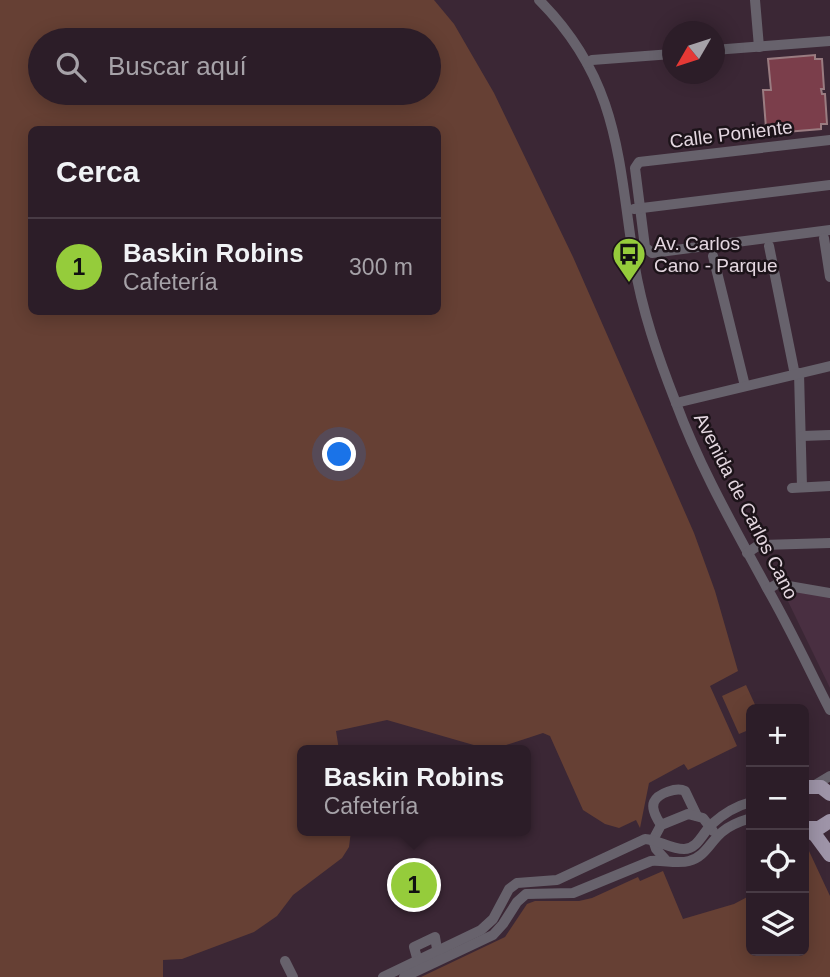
<!DOCTYPE html>
<html lang="es">
<head>
<meta charset="utf-8">
<style>
	:root { --surface:#2c1d28; --page:#342630; --text:#f1f3f6; --muted:#a6a2a8; --line:#483b45; --accent:#95cc3b }
	body { margin:0; font-family:Arial,sans-serif; background:var(--page); color:var(--text) }
	.controls { position:absolute; right:21px; bottom:21px; display:grid; overflow:hidden; border-radius:10px; box-shadow:0 4px 18px #0003 }
	.controls button { width:63px; height:63px; display:grid; place-items:center; padding:0; border:0; border-bottom:2px solid var(--line); background:var(--surface); color:var(--text); font:35px sans-serif }
	.compass { position:absolute; left:662px; top:21px; width:63px; height:63px; border-radius:50%; background:var(--surface); box-shadow:0 4px 18px #0003; rotate:231deg }
	.you { position:absolute; left:340px; top:455px; width:24px; height:24px; margin:-18px; border:5px solid #fff; border-radius:50%; background:#1a73e8; box-shadow:0 0 0 10px #1a73e833 }
	.badge { display:grid; place-items:center; width:46px; height:46px; border-radius:50%; background:var(--accent); color:#111; font-size:23px; font-weight:700 }
	.pin { position:absolute; translate:-50% -50%; border:4px solid #fff; box-shadow:0 2px 7px #0006 }
	.popup { position:absolute; left:297px; top:745px; width:234px; height:91px; box-sizing:border-box; display:grid; place-content:center; border-radius:10px; background:var(--surface); filter:drop-shadow(0 2px 5px #0005); font-size:23px; white-space:nowrap; color:var(--muted) }
	.popup b { font-size:26px; color:var(--text) }
	.popup::after { content:''; position:absolute; left:50%; top:100%; margin-left:-14px; border:14px solid transparent; border-top-color:var(--surface) }
	.list { margin:0; padding:0; list-style:none }
	h2 { display:flex; justify-content:space-between; align-items:center; height:91px; margin:0; padding:0 28px; font-size:30px }
	h2 small { font-size:23px; font-weight:400; color:var(--muted) }
	.list li { display:grid; grid-template-columns:46px 1fr auto; gap:21px; align-items:center; box-sizing:border-box; height:98px; padding:0 28px; border-top:2px solid var(--line) }
	.list b { display:block; font-size:26px; white-space:nowrap }
	.list p { margin:0; font-size:23px; white-space:nowrap; color:var(--muted) }
	.list em { font-size:23px; font-style:normal; color:var(--muted) }
	.icon { flex:none; width:38px; height:38px; fill:none; stroke:currentColor; stroke-width:2; stroke-linecap:round; stroke-linejoin:round }
	.map { position:relative; flex:none; width:830px; height:977px; overflow:hidden }
	.search { position:absolute; background:var(--surface); box-shadow:0 4px 18px #0003; left:28px; top:28px; width:413px; height:77px; display:flex; align-items:center; gap:18px; box-sizing:border-box; padding:0 24px; border-radius:38px; color:var(--muted); font-size:26px }
	.panel { position:absolute; background:var(--surface); box-shadow:0 4px 18px #0003; left:28px; top:126px; width:413px; height:189px; border-radius:10px }
	.map>svg:first-child { display:block }
	.built { fill:#492f41 }
	.green { fill:#664034; fill-rule:evenodd }
	.building { fill:#7b3e4b; stroke:#9a7c81; stroke-width:2 }
	.lines { fill:none; stroke-linecap:round; stroke-linejoin:round }
	.minor { stroke:#67626c; stroke-width:10 }
	.major { stroke:#9e94a8; stroke-width:14 }
	.labels { text-anchor:middle; dominant-baseline:central; stroke-width:5; stroke-linejoin:round; paint-order:stroke }
	.street-label { font-size:19px; fill:#e4d7e0; stroke:#1c1319 }
	.poi-label { font-size:19px; fill:#e4d7e0; stroke:#1c1319; text-anchor:start }
</style>
</head>
<body>
<div class="map">
<svg width="830" height="977" viewBox="0 0 830 977">
	<rect width="100%" height="100%" fill="#3b2735"/>
	<path class="built" d="M785 588 830 596V688L783 591Z"/>
	<g class="green">
		<path d="M0 0H434L454 24 494 93 573 257 694 533 715 591 738 671 710 686 737 746 688 770 684 764 649 783 640 828 636 820 619 828 605 824 583 810 550 736 543 733 491 750 387 720 336 731 339 750H302V831H351L349 847 342 858 293 895 277 916 254 932 182 959 163 960V977H0ZM40 40H429V93H40ZM32 130H438V312H32Z"/>
		<path d="M746 685 757 709H751V729L739 734 722 696Z"/>
		<path d="M804 848 809 851 830 896V977H421L505 937 527 904 535 901H579L592 898 638 877 640 881 663 871 683 919 734 904 751 895V951H804Z"/>
	</g>
	<g class="building">
		<path d="M815 55V59H822L824 89H821L822 94H825L827 124H821V129L774 133V127L766 128 763 90H771L768 59Z"/>
		<path d="M423 873 427 893 405 896 401 877Z"/>
	</g>
	<g class="lines">
		<g class="minor">
			<path d="M539 0C619 80 618 158 634 262 642 311 658 357 676 403 700 468 734 527 767 588 790 628 809 669 830 710"/>
			<path d="M755 0 759 47"/>
			<path d="M714 50 830 41"/>
			<path d="M587 63 592 60 672 54"/>
			<path d="M830 140 639 162 635 168 645 247 652 253 830 230"/>
			<path d="M634 209 830 185"/>
			<path d="M824 238 830 277"/>
			<path d="M769 246 795 375"/>
			<path d="M713 256 745 386"/>
			<path d="M799 373 802 487"/>
			<path d="M676 403 830 366"/>
			<path d="M802 436 830 435"/>
			<path d="M792 488 830 486"/>
			<path d="M747 553 759 545 830 543"/>
			<path d="M768 589 777 584 830 593"/>
			<path d="M815 785 830 776"/>
			<path d="M661 825C657 819 651 809 654 802 658 793 677 787 685 791L697 816"/>
			<path d="M665 859 656 849 653 840 661 825 688 814 703 818 713 831"/>
			<path d="M285 961 293 977"/>
			<path d="M419 965 414 947 435 937 438 955"/>
			<path d="M383 977 481 930 493 919 509 889 517 883 557 880 645 839C659 840 670 849 684 849 698 849 703 832 712 824 724 813 736 806 751 802"/>
			<path d="M404 977 493 935 503 924 517 902 526 894 573 893 651 861C663 860 678 864 689 861 705 857 710 842 722 832 730 825 741 821 751 818"/>
		</g>
		<g class="major">
			<path d="M804 787H821L830 794"/>
			<path d="M804 827 816 836 830 855"/>
			<path d="M806 828H819L830 821"/>
		</g>
	</g>
	<defs>
		<symbol id="bus-pin" viewBox="-11 -11 22 30"><path d="M0 17L-7.5 6A9.5 9.5 0 1 1 7.5 6Z" fill="#95cc3b" stroke="#1c1319"/><path d="M-5-6H5V4H4V6H2V4H-2V6H-4V4H-5ZM-3.5-4V0h7V-4ZM-3.5 1.2v1.5H-2V1.2ZM2 1.2v1.5H3.5V1.2Z" fill="#111"/></symbol>
	</defs>
	<g fill-rule="evenodd">
		<use href="#bus-pin" x="610" y="235" width="38" height="52"/>
	</g>
	<g class="labels">
		<g class="street-label">
			<text transform="translate(731 134) rotate(-7)">Calle Poniente</text>
			<text transform="translate(746 506) rotate(63)">Avenida de Carlos Cano</text>
		</g>
		<g class="poi-label">
			<text x="654" y="243">Av. Carlos<tspan x="654" dy="22">Cano - Parque</tspan></text>
		</g>
	</g>
</svg>
<div class="controls">
<button>+</button>
<button>−</button>
<button><svg class="icon" aria-label="locate" viewBox="0 0 24 24"><circle cx="12" cy="12" r="6"/><path d="M12 2v4M12 18v4M2 12h4M18 12h4"/></svg></button>
<button><svg class="icon" aria-label="layers" viewBox="0 0 24 24"><path d="M12 4l9 5-9 5-9-5zM3 14l9 5 9-5"/></svg></button>
</div>
<svg class="compass" viewBox="-18 -18 36 36"><path d="M0-13l5 13h-10z" fill="#e53935"/><path d="M0 13l5-13h-10z" fill="#a6a2a8"/></svg>
<div class="you"></div>
<div class="pin badge" style="left:414px;top:885px">1</div>
<div class="popup"><b>Baskin Robins</b>Cafetería</div>
<div class="search"><svg class="icon" aria-label="search" viewBox="0 0 24 24"><circle cx="10" cy="10" r="6"/><path d="M15 15l6 6"/></svg>Buscar aquí</div>
<section class="panel">
<h2>Cerca<small></small></h2>
<ul class="list">
<li><span class="badge">1</span><div><b>Baskin Robins</b><p>Cafetería</p></div><em>300 m</em></li>
</ul>
</section>
</div>
</body>
</html>
